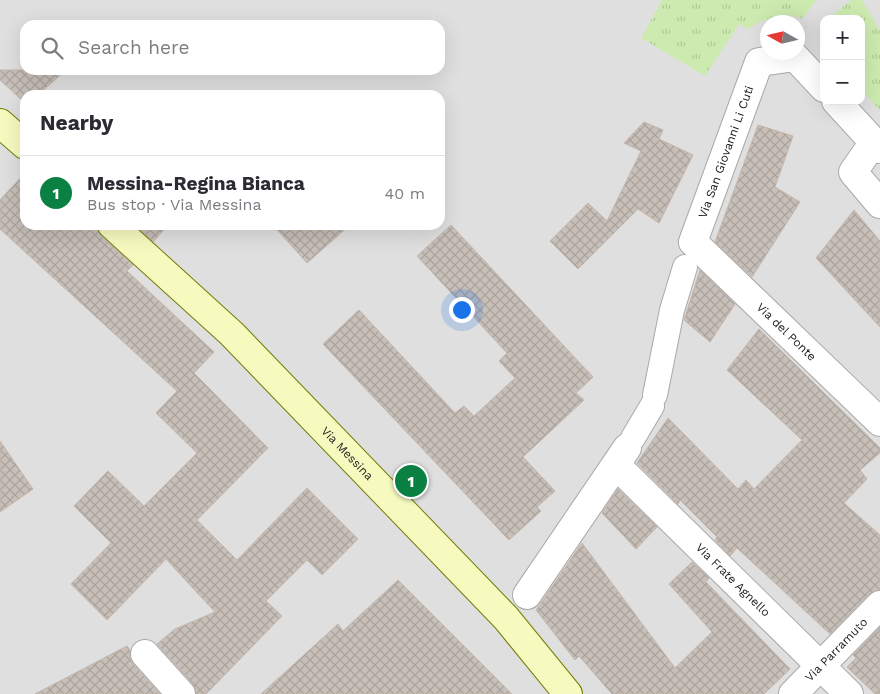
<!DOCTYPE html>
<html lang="en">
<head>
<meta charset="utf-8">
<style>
	:root { --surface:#fff; --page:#f2f2f3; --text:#2b2b33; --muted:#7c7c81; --line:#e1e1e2; --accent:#0b8043 }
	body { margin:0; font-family:"Work Sans",sans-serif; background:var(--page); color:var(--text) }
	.controls { position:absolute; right:15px; top:15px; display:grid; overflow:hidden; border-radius:10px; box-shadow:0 5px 20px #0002 }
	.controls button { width:45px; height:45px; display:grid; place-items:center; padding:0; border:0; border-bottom:1px solid var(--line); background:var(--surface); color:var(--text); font:25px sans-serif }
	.compass { position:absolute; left:760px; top:15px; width:45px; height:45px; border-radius:50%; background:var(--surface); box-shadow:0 5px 20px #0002; rotate:278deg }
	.you { position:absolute; left:461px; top:309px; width:18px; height:18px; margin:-12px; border:4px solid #fff; border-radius:50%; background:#1a73e8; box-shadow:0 0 0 8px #1a73e833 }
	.badge { display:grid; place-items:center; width:32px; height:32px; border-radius:50%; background:var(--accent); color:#fff; font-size:16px; font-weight:700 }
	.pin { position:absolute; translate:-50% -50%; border:2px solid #fff; box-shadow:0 1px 5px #0006 }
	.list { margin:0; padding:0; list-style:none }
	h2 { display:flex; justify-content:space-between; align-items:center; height:65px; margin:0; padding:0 20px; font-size:21px }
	h2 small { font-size:16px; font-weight:400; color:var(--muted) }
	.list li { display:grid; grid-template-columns:32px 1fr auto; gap:15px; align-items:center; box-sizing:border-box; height:75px; padding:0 20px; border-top:1px solid var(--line) }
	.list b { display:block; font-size:19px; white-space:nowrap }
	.list p { margin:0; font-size:16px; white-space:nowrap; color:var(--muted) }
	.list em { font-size:16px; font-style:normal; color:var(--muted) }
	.icon { flex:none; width:28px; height:28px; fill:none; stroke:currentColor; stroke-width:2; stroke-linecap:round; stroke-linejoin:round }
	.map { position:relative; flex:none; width:880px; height:694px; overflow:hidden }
	.search { position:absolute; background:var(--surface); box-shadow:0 5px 20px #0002; left:20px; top:20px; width:425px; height:55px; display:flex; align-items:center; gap:12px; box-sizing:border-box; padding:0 18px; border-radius:15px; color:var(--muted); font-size:19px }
	.panel { position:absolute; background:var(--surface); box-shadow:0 5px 20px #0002; left:20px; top:90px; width:425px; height:140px; border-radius:15px }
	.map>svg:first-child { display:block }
	.residential { fill:#e0dfdf; fill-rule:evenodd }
	.grass { fill:url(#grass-tufts) }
	.building { fill:url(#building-cross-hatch); stroke:#c4b6ab }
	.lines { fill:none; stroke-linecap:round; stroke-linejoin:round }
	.pedestrian-casing { stroke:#a9a9a9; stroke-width:26 }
	.minor-casing { stroke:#a9a9a9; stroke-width:30 }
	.secondary-casing { stroke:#707d05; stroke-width:30 }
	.pedestrian { stroke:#fff; stroke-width:24 }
	.minor { stroke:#fff; stroke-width:28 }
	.secondary { stroke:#f7fabf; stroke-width:28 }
	.labels { text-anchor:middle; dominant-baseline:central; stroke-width:4.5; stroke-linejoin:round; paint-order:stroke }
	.street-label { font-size:12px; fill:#222; stroke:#fff }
</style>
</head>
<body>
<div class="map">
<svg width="880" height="694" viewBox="0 0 880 694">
	<defs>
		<pattern id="grass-tufts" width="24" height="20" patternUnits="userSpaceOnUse" patternTransform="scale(1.25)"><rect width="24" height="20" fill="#cdebb0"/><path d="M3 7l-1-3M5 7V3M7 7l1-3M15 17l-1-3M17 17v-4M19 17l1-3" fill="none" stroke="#b0c997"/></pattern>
		<pattern id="building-cross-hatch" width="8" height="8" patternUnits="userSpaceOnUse" patternTransform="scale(1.25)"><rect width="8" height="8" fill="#c7bfb8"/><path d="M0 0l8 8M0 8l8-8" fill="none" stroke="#aba49e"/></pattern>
	</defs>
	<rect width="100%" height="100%" fill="#f2efe9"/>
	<path class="residential" d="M0 0H880V694H0ZM824 19H861V101H824ZM768 22H798V52H768ZM25 25H440V70H25ZM25 95H440V225H25Z"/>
	<g class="grass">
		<path d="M662 0H816L802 19C784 10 763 19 748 29L739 24 705 76 641 38Z"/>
		<path d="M851 0H862L880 31V111L861 89V19H829Z"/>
	</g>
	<g class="building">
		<path d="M0 70H66L38 95H25V103L0 80Z"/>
		<path d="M644 122 663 130 659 139 693 155 659 223 638 209 578 269 550 241 588 203 607 221 641 151 624 143Z"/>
		<path d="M758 125 793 136 775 187 800 202 752 277 715 242Z"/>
		<path d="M25 173V225H97L102 237 133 265 127 271 214 352 194 373 268 448 197 520 237 560 307 488 358 539 322 575 307 560 266 601 282 616 206 694H196L193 684 157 644 175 629 215 612 166 559 107 620 71 584 111 543 74 506 108 471 144 506 197 453 156 413 177 391 0 229V200Z"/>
		<path d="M854 210 880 241V327L816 258Z"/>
		<path d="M135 225H168L153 242Z"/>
		<path d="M273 225H350L307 263Z"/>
		<path d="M451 225 593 377 576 393 584 400 523 457 555 491 537 507 541 511 509 540 323 344 359 310 455 413 464 406 474 416 515 378 499 361 507 353 417 256Z"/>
		<path d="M700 270 735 304 710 342 684 320Z"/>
		<path d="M759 329 880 448V453L860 470 867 479 844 503 880 535V590L869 594 830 634 737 548 730 556 715 540 717 537 680 500 678 504 637 463 668 418 738 489 746 480 754 489 802 440 727 370Z"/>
		<path d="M0 441 33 489 0 512Z"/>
		<path d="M618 489 657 527 636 549 602 513Z"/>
		<path d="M582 543 675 668 712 632 669 584 692 562 709 578 706 582 790 669 764 694H612L579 656 575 660 536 610Z"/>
		<path d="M398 580 512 694H261L338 624 343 631Z"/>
		<path d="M880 627V694H875L847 667 856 658 853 655Z"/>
		<path d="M127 646 130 650V658L133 664 160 694H35Z"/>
	</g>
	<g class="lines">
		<defs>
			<g id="pedestrian">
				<path d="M655 395 672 310 685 267"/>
				<path d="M633 438 652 406"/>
			</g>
			<g id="minor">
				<path id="s1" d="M824 88 795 57 759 62 693 242 880 422"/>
				<path d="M836 101 880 149"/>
				<path d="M874 142 853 172 880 204"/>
				<path id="s2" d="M616 465 849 694"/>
				<path d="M527 595 627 448"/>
				<path d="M145 654 181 694"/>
				<path id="s3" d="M793 694 880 605"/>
			</g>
			<g id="secondary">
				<path d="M0 123 25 145"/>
				<path id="s4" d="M112 225 232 334 506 618 568 694"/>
			</g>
		</defs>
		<use href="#pedestrian" class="pedestrian-casing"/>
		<use href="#minor" class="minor-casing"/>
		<use href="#secondary" class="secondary-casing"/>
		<use href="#pedestrian" class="pedestrian"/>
		<use href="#minor" class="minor"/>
		<use href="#secondary" class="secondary"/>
	</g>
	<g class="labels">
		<g class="street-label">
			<text transform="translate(726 152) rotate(-70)">Via San Giovanni Li Cuti</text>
			<text stroke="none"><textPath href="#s1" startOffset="400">Via del Ponte</textPath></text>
			<text stroke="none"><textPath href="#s4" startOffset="328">Via Messina</textPath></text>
			<text stroke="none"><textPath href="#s2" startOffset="164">Via Frate Agnello</textPath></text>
			<text stroke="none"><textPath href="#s3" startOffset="62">Via Parramuto</textPath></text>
		</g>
	</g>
</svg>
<div class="controls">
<button>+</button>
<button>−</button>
</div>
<svg class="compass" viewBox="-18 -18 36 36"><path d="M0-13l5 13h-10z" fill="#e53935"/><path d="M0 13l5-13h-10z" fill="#7c7c81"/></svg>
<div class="you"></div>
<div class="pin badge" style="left:411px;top:481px">1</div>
<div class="search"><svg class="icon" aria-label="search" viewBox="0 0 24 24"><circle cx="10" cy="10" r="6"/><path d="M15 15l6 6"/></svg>Search here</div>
<section class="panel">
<h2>Nearby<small></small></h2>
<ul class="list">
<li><span class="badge">1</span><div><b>Messina-Regina Bianca</b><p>Bus stop · Via Messina</p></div><em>40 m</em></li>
</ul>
</section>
</div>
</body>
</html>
